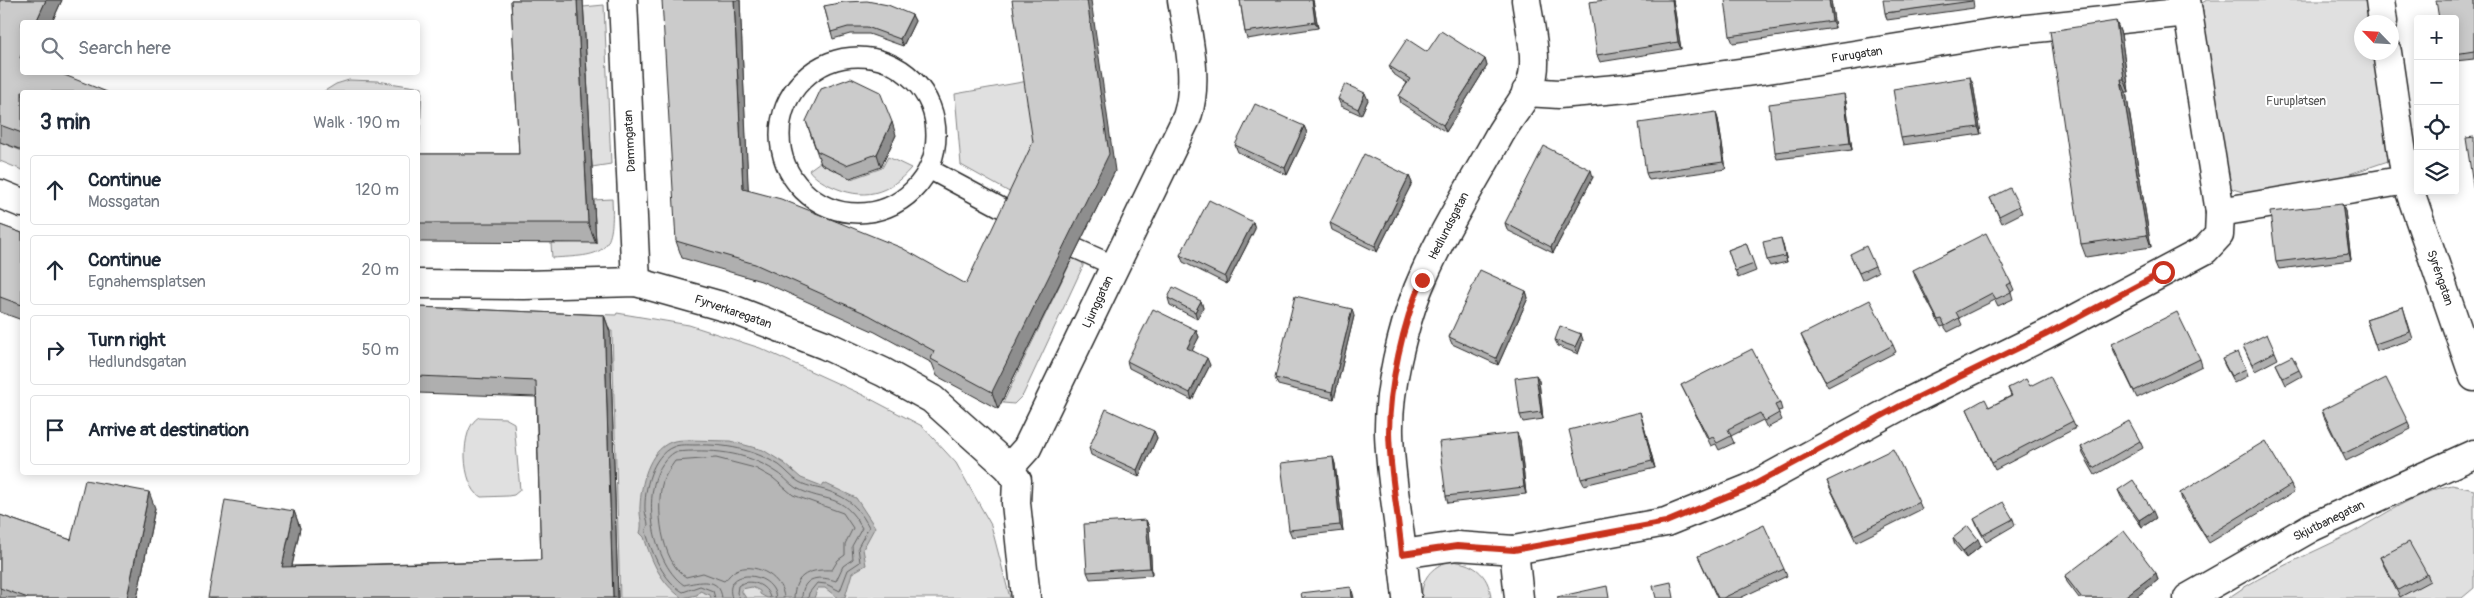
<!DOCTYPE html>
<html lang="en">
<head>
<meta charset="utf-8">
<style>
	:root { --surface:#fff; --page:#f2f2f3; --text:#1f2937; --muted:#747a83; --line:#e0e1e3 }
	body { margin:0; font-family:Pangolin,sans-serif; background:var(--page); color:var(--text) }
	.controls { position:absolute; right:15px; top:15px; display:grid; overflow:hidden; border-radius:5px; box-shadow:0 2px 12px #0003 }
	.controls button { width:45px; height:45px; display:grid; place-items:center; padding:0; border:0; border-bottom:1px solid var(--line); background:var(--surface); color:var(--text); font:25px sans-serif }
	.compass { position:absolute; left:2354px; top:15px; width:45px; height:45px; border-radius:50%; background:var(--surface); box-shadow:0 2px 12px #0003; rotate:295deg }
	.stop { position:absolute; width:15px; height:15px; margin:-11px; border:4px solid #c8321e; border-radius:50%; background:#fff }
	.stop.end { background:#c8321e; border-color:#fff; box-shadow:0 1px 5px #0008 }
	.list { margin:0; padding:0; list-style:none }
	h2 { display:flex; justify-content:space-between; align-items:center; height:65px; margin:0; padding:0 20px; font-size:21px }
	h2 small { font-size:16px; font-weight:400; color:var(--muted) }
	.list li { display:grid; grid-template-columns:32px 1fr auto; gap:15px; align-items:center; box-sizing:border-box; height:70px; margin:0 10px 10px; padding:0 10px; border:1px solid var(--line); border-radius:5px }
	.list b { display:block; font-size:19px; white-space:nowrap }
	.list p { margin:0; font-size:16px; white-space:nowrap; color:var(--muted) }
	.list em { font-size:16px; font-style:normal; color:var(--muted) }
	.icon { flex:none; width:28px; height:28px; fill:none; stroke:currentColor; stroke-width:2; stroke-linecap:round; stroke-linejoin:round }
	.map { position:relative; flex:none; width:2474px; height:598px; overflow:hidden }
	.search { position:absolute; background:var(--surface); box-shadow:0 2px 12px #0003; left:20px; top:20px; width:400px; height:55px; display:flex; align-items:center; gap:12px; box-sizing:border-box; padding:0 18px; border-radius:5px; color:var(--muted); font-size:19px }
	.panel { position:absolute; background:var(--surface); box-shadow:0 2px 12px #0003; left:20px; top:90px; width:400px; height:385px; border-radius:5px }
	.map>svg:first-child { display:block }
	.green { fill:#e0e0e0; stroke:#868686 }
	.water { fill:#b6b6b6; stroke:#7e7e7e }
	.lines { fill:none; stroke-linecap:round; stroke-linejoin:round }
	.shore { stroke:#636363; stroke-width:1 }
	.service-casing { stroke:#2b2b2b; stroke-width:22 }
	.minor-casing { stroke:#2b2b2b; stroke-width:31 }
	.service { stroke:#fff; stroke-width:19 }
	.minor { stroke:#fff; stroke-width:28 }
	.wall { fill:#afafaf; stroke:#2b2b2b }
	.shaded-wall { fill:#8e8e8e; stroke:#2b2b2b }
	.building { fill:#cbcbcb; stroke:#2b2b2b }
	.route { stroke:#c8321e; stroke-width:6 }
	.labels { text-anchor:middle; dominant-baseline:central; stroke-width:4; stroke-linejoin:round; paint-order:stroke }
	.street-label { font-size:12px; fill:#2b2b2b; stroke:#fff }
	.park-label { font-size:12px; fill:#585858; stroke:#fff }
</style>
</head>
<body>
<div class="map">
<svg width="2474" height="598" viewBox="0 0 2474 598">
	<rect width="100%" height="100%" fill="#fff"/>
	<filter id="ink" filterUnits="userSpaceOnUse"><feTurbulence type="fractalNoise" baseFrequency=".02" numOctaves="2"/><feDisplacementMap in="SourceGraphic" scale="10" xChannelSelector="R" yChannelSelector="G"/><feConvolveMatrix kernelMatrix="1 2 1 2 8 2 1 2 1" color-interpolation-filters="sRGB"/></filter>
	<g filter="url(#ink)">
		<g class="green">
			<path d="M2207 0H2365L2369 22H2362V52L2374 53 2391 160 2341 177 2249 194 2233 189 2226 182 2198 5Z"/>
			<path d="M604 5 611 164 592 167 583 7Z"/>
			<path d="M349 80 377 81 422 88 419 159 418 92H323L336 84Z"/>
			<path d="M1028 81 1039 159 1020 198 961 165 955 94Z"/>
			<path d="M0 142 22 151V170L0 161Z"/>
			<path d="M888 157 911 168C888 195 863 201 831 186 822 182 814 177 809 170L820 162 851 179 882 168Z"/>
			<path d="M612 199C615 256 603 255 552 258L551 243 595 242 593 200Z"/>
			<path d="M1076 251 1083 259V266L1023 395 1014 404 1003 403Z"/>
			<path d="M553 313 616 315 617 313 689 325 760 348 863 395 922 426 956 463 991 525 1010 598H620L612 331 553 328Z"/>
			<path d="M479 417 505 418 514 423 520 490 514 495 508 496 481 497C461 486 459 428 479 417Z"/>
			<path d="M2452 485 2474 490V588L2462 598H2228C2266 571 2309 555 2350 534 2384 515 2414 493 2452 485Z"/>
			<path d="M1449 561C1472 562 1489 573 1491 598H1422C1421 579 1431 567 1449 561Z"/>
		</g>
		<path class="water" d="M690 440 730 441 763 450 784 463 801 478 822 486 824 483 856 498 875 527 863 549 866 565 852 573 845 597 838 598 825 588H818L814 598H767L760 594V591L752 587 742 589V592L746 598H711L710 595 700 591 697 595 682 598C660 582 652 562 644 537L640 533C643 523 639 516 640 506 641 485 648 451 671 442 676 440 684 440 690 440Z"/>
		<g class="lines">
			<g class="shore">
				<path d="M715 598 713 591 700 586 683 592C664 581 652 554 646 532 645 530 647 528 648 525 648 520 645 515 645 510 644 490 652 455 673 447 679 444 688 445 695 445 726 444 752 449 779 465 786 470 792 478 799 482 808 487 819 488 828 491 850 499 858 507 869 527L858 547 860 562 848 570 840 591 826 584 817 583 809 593 808 598"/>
				<path d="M722 598C720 576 698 582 684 585 650 562 636 476 675 452 711 449 744 451 775 471 783 475 788 483 796 488 827 504 841 491 862 528L852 546 853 559 843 566 836 581C821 576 802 575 802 598"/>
				<path d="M732 598C721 567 774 570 776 598"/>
				<path d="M740 598 737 593 738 586C749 577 768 585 770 598"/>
				<path d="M784 598C783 578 758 563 739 569 732 571 729 577 724 581L703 573 686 577C661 562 655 506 663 481 666 474 670 468 675 461L716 458 755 468 773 478 793 495 843 513 853 528 845 544V555L838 560 832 570C812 569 794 573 794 598"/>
			</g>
			<defs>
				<g id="service">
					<circle cx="858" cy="135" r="78"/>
					<path d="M929 169 1013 214"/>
					<path d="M1077 249 1115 266"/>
				</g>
				<g id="minor">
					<path d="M623 0 636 282"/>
					<path d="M2186 0 2220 212 2406 180 2387 52"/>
					<path d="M2380 0 2383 22"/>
					<path d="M1526 92 1559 94 1628 88 1761 70 1998 32 2188 12"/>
					<path d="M2406 180 2474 377"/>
					<path d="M0 194 22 203"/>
					<path d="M418 284 524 285 636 282 732 309 825 345 883 372 932 399 1009 468"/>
					<path d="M1514 550 1519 598"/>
					<path d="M1402 554C1398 514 1390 474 1389 433 1388 389 1402 330 1418 289 1440 235 1472 185 1500 134 1510 116 1529 97 1533 75 1537 54 1529 22 1526 0"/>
					<path d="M1026 598 1016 503 1017 480 1009 468 1027 448 1187 117C1199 80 1188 38 1182 0"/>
					<path d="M1407 598 1402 554 1457 546 1514 550 1666 522 1748 489 1902 405 2045 335 2205 250 2219 235 2220 212"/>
					<path d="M2188 598 2312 527 2474 454"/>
				</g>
			</defs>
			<use href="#service" class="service-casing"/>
			<use href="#minor" class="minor-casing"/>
			<use href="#service" class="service"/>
			<use href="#minor" class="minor"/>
		</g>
		<g class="wall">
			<path d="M0 0H62L52 22H22V150L0 142Z"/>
			<path d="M511 0H583L596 243 418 242V154H519Z"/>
			<path d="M740 0 748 191 966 284 1115 171 998 409 937 376 932 363 875 332 761 281 682 258 676 241Z"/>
			<path d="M1240 0H1313L1318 28 1247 39 1245 32Z"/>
			<path d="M1673 0 1681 49 1600 62 1597 55Z"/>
			<path d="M1831 0 1835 28 1733 43 1730 36Z"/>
			<path d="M1973 0 1974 8 1887 20 1885 13Z"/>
			<path d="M2474 0V59L2455 61V19Z"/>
			<path d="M824 6 912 15 915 21 903 46 869 34H850L833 39Z"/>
			<path d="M2116 21 2121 34 2129 92H2126L2151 247 2086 257 2081 244Z"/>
			<path d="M1427 52 1485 59 1487 66 1446 132 1401 103 1399 96 1407 83 1392 73 1389 66Z"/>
			<path d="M1973 84 1981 134 1903 145 1901 138Z"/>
			<path d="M1338 99 1368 100 1361 115 1341 106Z"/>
			<path d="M1846 101 1852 150 1777 159 1775 152Z"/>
			<path d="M1718 119 1726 169 1649 180 1646 173Z"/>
			<path d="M806 121 896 135 881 167 850 178 821 164Z"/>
			<path d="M1304 126 1307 133 1287 175 1238 152 1235 145Z"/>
			<path d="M1409 176 1412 183 1377 252 1332 230 1330 223Z"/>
			<path d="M1593 177 1553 253 1507 230 1505 223Z"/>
			<path d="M1990 198 2019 206 2022 213 2002 223Z"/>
			<path d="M2345 211 2351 260 2279 269 2276 262Z"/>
			<path d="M1253 222 1255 229 1227 284 1183 262 1180 255Z"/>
			<path d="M0 225 22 233V320L0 312Z"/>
			<path d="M1746 243 1756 271 1738 278 1728 250Z"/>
			<path d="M1783 245 1787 262 1770 266 1767 260Z"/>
			<path d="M1850 254 1875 266 1878 272 1862 280Z"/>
			<path d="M1913 270 2011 283 2014 290 2011 292 2013 299 1998 306 1995 300 1959 318 1962 325 1948 332 1944 326 1941 327 1915 277Z"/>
			<path d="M1526 291 1528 298 1498 365 1452 344 1449 337Z"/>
			<path d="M1168 298 1201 301 1203 308 1197 319 1170 305Z"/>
			<path d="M418 307 604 315 610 332 618 598H208L294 511 300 528 292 566 541 560 536 397 418 393Z"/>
			<path d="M2403 307 2413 339 2377 351 2366 319Z"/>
			<path d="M1354 316 1334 399 1278 385 1275 378Z"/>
			<path d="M1196 330 1199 337 1192 350 1210 365 1192 400 1129 368 1127 361Z"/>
			<path d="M1801 335 1893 345 1896 352 1828 387 1804 342Z"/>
			<path d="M1555 340H1583L1578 354 1558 346Z"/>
			<path d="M2112 344 2200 359 2202 366 2137 398 2114 351Z"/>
			<path d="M2243 346 2275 352 2278 359 2255 371Z"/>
			<path d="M2222 359 2246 369 2248 376 2234 383 2225 366Z"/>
			<path d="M2276 364 2299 370 2302 376 2286 385Z"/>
			<path d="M1536 375 1539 381 1543 419 1523 422 1520 415Z"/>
			<path d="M1681 385 1780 403 1782 410 1778 411 1782 420 1767 428 1763 420 1731 436 1734 443 1719 450 1716 444 1711 446 1684 391Z"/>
			<path d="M2030 386 2073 421 2076 428 1995 470 1967 409 1989 407 2011 396 2008 388Z"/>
			<path d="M2322 410 2408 422 2411 429 2346 461 2324 417Z"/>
			<path d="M1642 419 1655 468 1584 485 1581 479Z"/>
			<path d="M1154 431 1157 438 1139 477 1091 455 1089 448Z"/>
			<path d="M1520 440 1526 494 1448 503 1446 496Z"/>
			<path d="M2140 441 2143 448 2095 475 2083 454 2081 447Z"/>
			<path d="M1333 457 1335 464 1343 531 1292 537 1289 530Z"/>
			<path d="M1827 481 1919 502 1922 509 1856 542 1830 488Z"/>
			<path d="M2291 485 2294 492 2209 543 2182 500 2180 493Z"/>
			<path d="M2118 490 2156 518 2142 527 2121 497Z"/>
			<path d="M155 508 137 598H0V515L71 540Z"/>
			<path d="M1974 519H2013L2015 525 1986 542 1977 526Z"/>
			<path d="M1146 520 1149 527 1152 575 1090 579 1087 572Z"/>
			<path d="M1953 538 1981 546 1966 558 1955 545Z"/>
			<path d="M1698 556 1784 569 1787 576 1740 598H1717Z"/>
			<path d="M2380 557 2427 574 2430 581 2400 597 2383 564Z"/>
			<path d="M2156 573 2158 580 2135 598H2079L2067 582 2065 576Z"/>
		</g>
		<g class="shaded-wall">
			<path d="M46 0H62L52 22H36Z"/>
			<path d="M577 0H583L596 243 588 223Z"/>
			<path d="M734 0H740L749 206 743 189Z"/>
			<path d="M1087 0H1091L1115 171 998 409 992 392Z"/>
			<path d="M1312 0H1313L1318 28 1315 22Z"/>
			<path d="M1672 0H1673L1681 49 1678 42Z"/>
			<path d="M1829 0H1831L1835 28 1832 21Z"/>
			<path d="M912 15 915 21 903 46 900 39Z"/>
			<path d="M2116 21 2121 34 2129 92 2124 79Z"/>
			<path d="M1485 59 1487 66 1446 132 1443 125Z"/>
			<path d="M1970 77 1973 84 1981 134 1978 127Z"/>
			<path d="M2121 79 2126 92 2151 247 2147 235Z"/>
			<path d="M1365 93 1368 100 1361 115 1358 109Z"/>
			<path d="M1844 94 1846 101 1852 150 1850 143Z"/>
			<path d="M1716 112 1718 119 1726 169 1723 162Z"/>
			<path d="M892 122 896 135 881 167 877 154Z"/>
			<path d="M1304 126 1307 133 1287 175 1285 168Z"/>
			<path d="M1591 170 1593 177 1553 253 1551 247Z"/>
			<path d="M1409 176 1412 183 1377 252 1375 246Z"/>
			<path d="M2342 204 2345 211 2351 260 2349 253Z"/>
			<path d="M1253 222 1255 229 1227 284 1225 277Z"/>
			<path d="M1781 238 1783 245 1787 262 1785 256Z"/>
			<path d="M1526 291 1528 298 1498 365 1496 358Z"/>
			<path d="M1201 301 1203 308 1197 319 1195 312Z"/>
			<path d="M1352 309 1354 316 1334 399 1332 392Z"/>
			<path d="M604 315 610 332 618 598H613Z"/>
			<path d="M1196 330 1199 337 1190 355 1187 348Z"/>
			<path d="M1581 334 1583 340 1578 354 1575 347Z"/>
			<path d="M1207 358 1210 365 1192 400 1190 393Z"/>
			<path d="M1536 375 1539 381 1543 419 1541 412Z"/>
			<path d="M1640 412 1642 419 1655 468 1652 461Z"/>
			<path d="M1154 431 1157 438 1139 477 1137 470Z"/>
			<path d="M1517 433 1520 440 1526 494 1524 487Z"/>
			<path d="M1333 457 1335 464 1343 531 1340 525Z"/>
			<path d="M149 492 155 508 137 598H127Z"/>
			<path d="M294 511 300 528 288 584 282 567Z"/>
			<path d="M2153 511 2156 518 2142 527 2139 520Z"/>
			<path d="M1146 520 1149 527 1152 575 1150 568Z"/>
			<path d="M1978 539 1981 546 1966 558 1963 551Z"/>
			<path d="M2156 573 2158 580 2135 598H2123Z"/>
			<path d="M1351 587 1353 594 1354 598H1352Z"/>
		</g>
		<g class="building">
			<path d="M0 0H46L36 22H22V53L20 58H22V72H57L107 92H22V133L0 125Z"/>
			<path d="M511 0H577L588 223H418V154H519Z"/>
			<path d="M662 0H734L743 189 781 199 902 248 966 284 1033 142 1012 0H1087L1109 154 992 392 931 359 934 351 869 315 755 264 676 241Z"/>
			<path d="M1240 0H1312L1315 22 1245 32Z"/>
			<path d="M1605 0H1672L1678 42 1597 55 1589 2Z"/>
			<path d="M1725 0H1829L1832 21 1730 36Z"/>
			<path d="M1883 0H1971L1972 1 1885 13Z"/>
			<path d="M2436 0H2474V51L2455 54V19H2439Z"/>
			<path d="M867 1 888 5 912 15 900 39 867 27H848L831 32 824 6 844 2Z"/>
			<path d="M2116 21 2124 79H2121L2147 235 2081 244 2050 31Z"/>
			<path d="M1441 31 1485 59 1443 125 1399 96 1410 79 1389 66 1407 39 1427 52Z"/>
			<path d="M1970 77 1978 127 1901 138 1893 89Z"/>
			<path d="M851 78 880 92 892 122 877 154 846 165 817 151 806 121 821 89Z"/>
			<path d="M1345 84 1365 93 1358 109 1338 99Z"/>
			<path d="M1844 94 1850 143 1775 152 1769 104Z"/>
			<path d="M1255 104 1304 126 1285 168 1235 145Z"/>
			<path d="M1716 112 1723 162 1646 173 1639 123Z"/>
			<path d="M2474 137V192L2466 138Z"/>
			<path d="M1544 146 1591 170 1551 247 1505 223Z"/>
			<path d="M1364 154 1409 176 1375 246 1330 223Z"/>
			<path d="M2010 188 2019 206 1999 216 1990 198Z"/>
			<path d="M1209 200 1253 222 1225 277 1180 255Z"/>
			<path d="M2342 204 2349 253 2276 262 2270 212Z"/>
			<path d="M0 225 22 233V305L0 297Z"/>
			<path d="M1986 233 2011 283 2007 285 2011 292 1996 299 1992 293 1956 312 1959 318 1945 326 1942 319 1938 320 1913 270Z"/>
			<path d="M1781 238 1785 256 1767 260 1763 242Z"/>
			<path d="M1746 243 1754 264 1735 271 1728 250Z"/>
			<path d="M1866 246 1875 266 1859 273 1850 254Z"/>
			<path d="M1480 270 1526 291 1496 358 1449 337Z"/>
			<path d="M1173 287 1201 301 1195 312 1168 298Z"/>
			<path d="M1295 296 1352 309 1332 392 1275 378Z"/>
			<path d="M1870 300 1893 345 1825 381 1801 335Z"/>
			<path d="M418 307 604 315 613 598H208L225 500 294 511 282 567 541 560 536 381 418 376Z"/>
			<path d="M2403 307 2410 332 2375 344 2366 319Z"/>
			<path d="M1153 309 1196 330 1187 348 1207 358 1190 393 1127 361Z"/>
			<path d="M2177 312 2200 359 2134 391 2112 344Z"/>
			<path d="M1560 326 1581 334 1575 347 1555 340Z"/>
			<path d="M2267 334 2275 352 2252 364 2243 346Z"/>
			<path d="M1752 349 1780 403 1775 405 1779 413 1765 421 1760 413 1728 429 1731 436 1717 443 1713 437 1709 439 1681 385Z"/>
			<path d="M2238 352 2246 369 2231 376 2222 359Z"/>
			<path d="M2292 356 2299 370 2283 378 2276 364Z"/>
			<path d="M1536 375 1541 412 1520 415 1515 378Z"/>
			<path d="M2050 376 2073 421 1992 463 1967 409 1985 399 1989 407 2012 396 2008 388 2026 379 2030 386Z"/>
			<path d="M2386 378 2408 422 2343 454 2322 410Z"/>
			<path d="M1106 409 1154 431 1137 470 1089 448Z"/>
			<path d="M1640 412 1652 461 1581 479 1569 430Z"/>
			<path d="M2129 421 2140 441 2093 468 2081 447Z"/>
			<path d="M1517 433 1524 487 1446 496 1439 442Z"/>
			<path d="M2265 441 2291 485 2206 537 2180 493Z"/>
			<path d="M1893 449 1919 502 1854 535 1827 481Z"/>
			<path d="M1333 457 1340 525 1289 530 1281 463Z"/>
			<path d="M85 480 149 492 127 598H28L0 588V515L71 540Z"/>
			<path d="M2133 480 2153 511 2139 520 2118 490Z"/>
			<path d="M2003 502 2013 519 1983 535 1974 519Z"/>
			<path d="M1146 520 1150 568 1087 572 1084 524Z"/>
			<path d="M1764 525 1784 569 1723 598H1718L1698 556Z"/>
			<path d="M1968 526 1978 539 1963 551 1953 538Z"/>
			<path d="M2124 531 2156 573 2123 598H2082L2065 576Z"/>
			<path d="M2409 542 2427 574 2398 590 2380 557Z"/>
			<path d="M1671 582 1674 598H1656L1653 586Z"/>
			<path d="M1607 586 1609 598H1558L1557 597Z"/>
			<path d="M1351 587 1352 598H1302L1301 593Z"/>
		</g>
	</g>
	<g class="lines" filter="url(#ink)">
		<path class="route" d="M1422 280C1403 322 1389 386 1389 433 1390 473 1398 513 1402 554L1457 546 1514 550 1666 522 1748 488 1902 405 2045 335 2163 272"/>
	</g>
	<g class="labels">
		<g class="street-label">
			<text transform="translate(1857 55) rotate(-9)">Furugatan</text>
			<text transform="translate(630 141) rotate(-93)">Dammgatan</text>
			<text transform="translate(1449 226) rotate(-63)">Hedlundsgatan</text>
			<text transform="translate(2440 278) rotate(71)">Syréngatan</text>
			<text transform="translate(1098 302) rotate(-65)">Ljunggatan</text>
			<text transform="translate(733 312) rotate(19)">Fyrverkaregatan</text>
			<text transform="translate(2329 521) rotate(-26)">Skjutbanegatan</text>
		</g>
		<g class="park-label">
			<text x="2296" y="101">Furuplatsen</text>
		</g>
	</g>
</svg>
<div class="controls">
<button>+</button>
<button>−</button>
<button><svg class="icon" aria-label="locate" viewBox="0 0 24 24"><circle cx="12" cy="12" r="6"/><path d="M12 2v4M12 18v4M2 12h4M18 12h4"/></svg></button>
<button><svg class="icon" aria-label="layers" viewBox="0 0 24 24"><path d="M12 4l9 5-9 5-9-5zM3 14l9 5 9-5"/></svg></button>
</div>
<svg class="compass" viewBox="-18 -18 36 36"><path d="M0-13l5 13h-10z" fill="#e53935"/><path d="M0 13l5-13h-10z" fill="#747a83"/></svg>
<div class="stop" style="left:2163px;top:272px"></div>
<div class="stop end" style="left:1422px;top:280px"></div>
<div class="search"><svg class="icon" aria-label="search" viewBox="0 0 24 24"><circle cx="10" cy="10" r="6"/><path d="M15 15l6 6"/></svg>Search here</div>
<section class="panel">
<h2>3 min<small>Walk · 190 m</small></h2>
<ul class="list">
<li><svg class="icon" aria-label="ahead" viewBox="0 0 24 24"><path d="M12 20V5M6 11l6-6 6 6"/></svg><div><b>Continue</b><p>Mossgatan</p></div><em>120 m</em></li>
<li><svg class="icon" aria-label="ahead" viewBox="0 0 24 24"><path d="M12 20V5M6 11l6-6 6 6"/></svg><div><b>Continue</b><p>Egnahemsplatsen</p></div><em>20 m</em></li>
<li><svg class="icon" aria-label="right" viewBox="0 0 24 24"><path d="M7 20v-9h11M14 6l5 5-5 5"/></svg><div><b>Turn right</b><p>Hedlundsgatan</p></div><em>50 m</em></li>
<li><svg class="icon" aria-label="arrive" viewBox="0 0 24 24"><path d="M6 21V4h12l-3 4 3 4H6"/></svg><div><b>Arrive at destination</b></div></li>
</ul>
</section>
</div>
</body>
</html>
